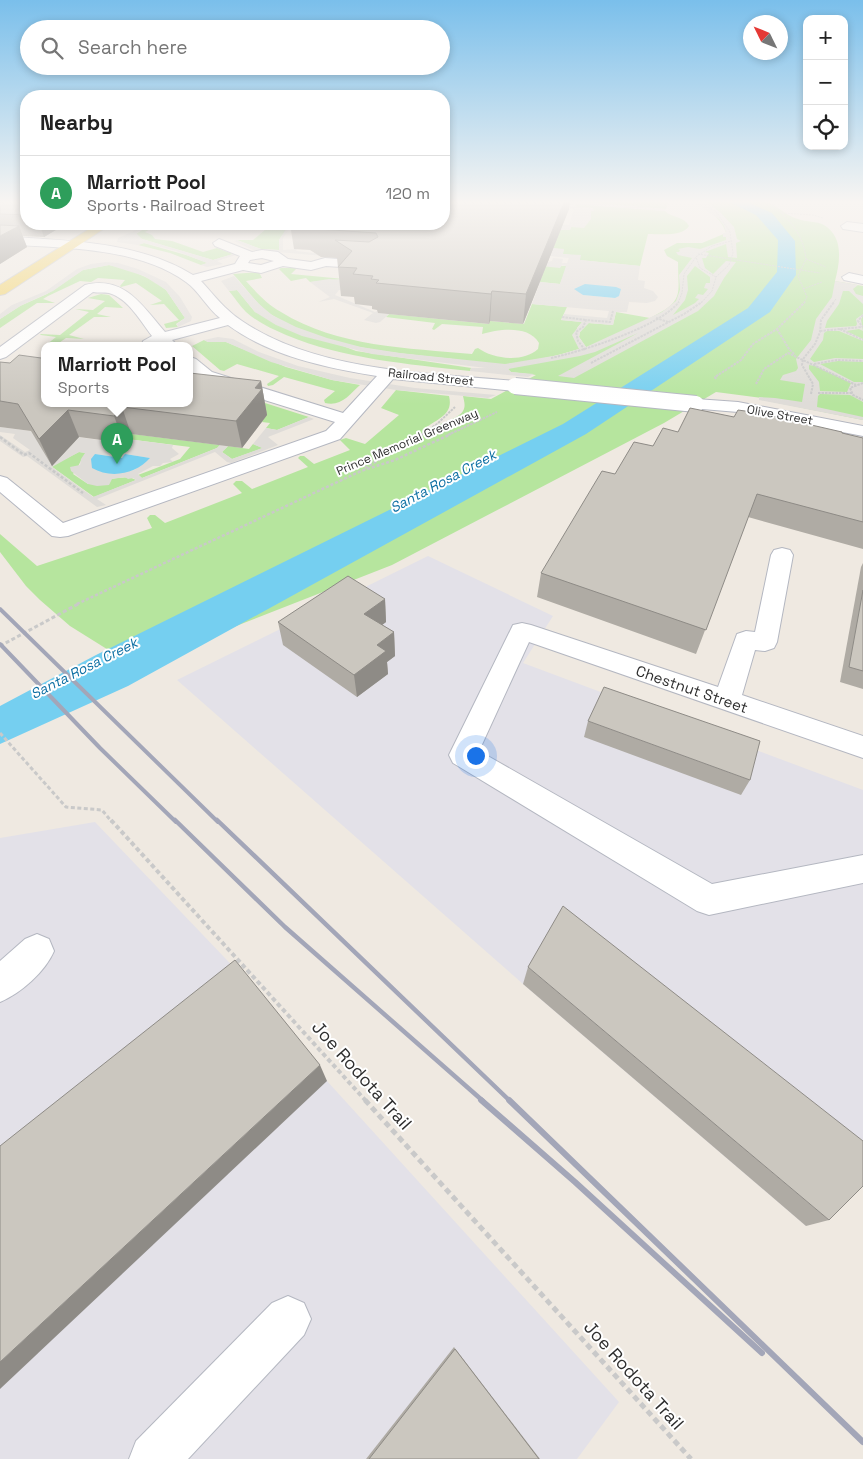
<!DOCTYPE html>
<html lang="en">
<head>
<meta charset="utf-8">
<style>
	:root { --surface:#fff; --page:#f2f2f2; --text:#222; --muted:#767676; --line:#e0e0e0; --accent:#2563eb }
	body { margin:0; font-family:"Space Grotesk",sans-serif; background:var(--page); color:var(--text) }
	.controls { position:absolute; right:15px; top:15px; display:grid; overflow:hidden; border-radius:10px; box-shadow:0 2px 8px #0003 }
	.controls button { width:45px; height:45px; display:grid; place-items:center; padding:0; border:0; border-bottom:1px solid var(--line); background:var(--surface); color:var(--text); font:25px sans-serif }
	.compass { position:absolute; left:743px; top:15px; width:45px; height:45px; border-radius:50%; background:var(--surface); box-shadow:0 2px 8px #0003; rotate:313deg }
	.you { position:absolute; left:475px; top:755px; width:18px; height:18px; margin:-12px; border:4px solid #fff; border-radius:50%; background:#1a73e8; box-shadow:0 0 0 8px #1a73e833 }
	.badge { display:grid; place-items:center; width:32px; height:32px; border-radius:50%; background:var(--accent); color:#fff; font-size:16px; font-weight:700 }
	.pin { position:absolute; translate:-50% -41px; filter:drop-shadow(0 1px 2px #0008) }
	.pin::after { content:''; position:absolute; top:26px; width:18px; height:15px; background:inherit; clip-path:polygon(0 0,100% 0,50% 100%) }
	.popup { position:absolute; left:41px; top:342px; width:152px; height:65px; box-sizing:border-box; display:grid; place-content:center; border-radius:10px; background:var(--surface); filter:drop-shadow(0 1px 4px #0005); font-size:16px; white-space:nowrap; color:var(--muted) }
	.popup b { font-size:19px; color:var(--text) }
	.popup::after { content:''; position:absolute; left:50%; top:100%; margin-left:-10px; border:10px solid transparent; border-top-color:var(--surface) }
	.list { margin:0; padding:0; list-style:none }
	h2 { display:flex; justify-content:space-between; align-items:center; height:65px; margin:0; padding:0 20px; font-size:21px }
	h2 small { font-size:16px; font-weight:400; color:var(--muted) }
	.list li { display:grid; grid-template-columns:32px 1fr auto; gap:15px; align-items:center; box-sizing:border-box; height:75px; padding:0 20px; border-top:1px solid var(--line) }
	.list b { display:block; font-size:19px; white-space:nowrap }
	.list p { margin:0; font-size:16px; white-space:nowrap; color:var(--muted) }
	.list em { font-size:16px; font-style:normal; color:var(--muted) }
	.icon { flex:none; width:28px; height:28px; fill:none; stroke:currentColor; stroke-width:2; stroke-linecap:round; stroke-linejoin:round }
	.map { position:relative; flex:none; width:863px; height:1459px; overflow:hidden }
	.search { position:absolute; background:var(--surface); box-shadow:0 2px 8px #0003; left:20px; top:20px; width:430px; height:55px; display:flex; align-items:center; gap:12px; box-sizing:border-box; padding:0 18px; border-radius:28px; color:var(--muted); font-size:19px }
	.panel { position:absolute; background:var(--surface); box-shadow:0 2px 8px #0003; left:20px; top:90px; width:430px; height:140px; border-radius:20px }
	.map>svg:first-child { display:block }
	.industrial { fill:#e3e1e8 }
	.green { fill:#b6e59e }
	.plaza { fill:#dfdcd8; fill-rule:evenodd }
	.water { fill:#75cff0 }
	.lines { fill:none; stroke-linecap:round; stroke-linejoin:round }
	.minor-casing { stroke:#b4b7c1; stroke-width:2 }
	.major-casing { stroke:#c9c9c9; stroke-width:2 }
	.path-far5 { stroke:#c9c9c9; stroke-width:1; stroke-dasharray:2 1; stroke-linecap:butt }
	.path-far4 { stroke:#c9c9c9; stroke-width:2; stroke-dasharray:2.5 1; stroke-linecap:butt }
	.path-far3 { stroke:#c9c9c9; stroke-width:2.5; stroke-dasharray:3 2; stroke-linecap:butt }
	.path-far2 { stroke:#c9c9c9; stroke-width:3; stroke-dasharray:4 2.5; stroke-linecap:butt }
	.path-far1 { stroke:#c9c9c9; stroke-width:4; stroke-dasharray:4.5 3; stroke-linecap:butt }
	.path { stroke:#c9c9c9; stroke-width:5; stroke-dasharray:6 4; stroke-linecap:butt }
	.minor { fill:#fff; fill-rule:evenodd }
	.major { fill:#f2d163; fill-rule:evenodd }
	.rail-far2 { stroke:#a3a6b8; stroke-width:4 }
	.rail-far1 { stroke:#a3a6b8; stroke-width:4.5 }
	.rail { stroke:#a3a6b8; stroke-width:6 }
	.minor-bridge-casing { stroke:#b4b7c1; stroke-width:18; stroke-linecap:butt }
	.path-bridge { stroke:#c9c9c9; stroke-width:1; stroke-dasharray:2 1; stroke-linecap:butt }
	.minor-bridge { stroke:#fff; stroke-width:16 }
	.wall { fill:#afaba4 }
	.shaded-wall { fill:#8e8b86 }
	.building { fill:#cbc7bf; stroke:#8e8b86 }
	.labels { text-anchor:middle; dominant-baseline:central; stroke-width:4; stroke-linejoin:round; paint-order:stroke }
	.far-street-label { font-size:12px; fill:#2e2e2e; stroke:#fff }
	.far-water-label { font-size:14px; font-style:italic; fill:#0d6fa3; stroke:#fff }
	.street-label { font-size:15px; fill:#2e2e2e; stroke:#fff }
	.near-street-label { font-size:18px; fill:#2e2e2e; stroke:#fff }
</style>
</head>
<body>
<div class="map">
<svg width="863" height="1459" viewBox="0 0 863 1459">
	<rect width="100%" height="100%" fill="#efe9e1"/>
	<g class="industrial">
		<path d="M428 556 553 616 523 663 863 790V1170L806 1226 523 984 177 680Z"/>
		<path d="M95 822 246 980 327 1081 619 1402 577 1459H0V838Z"/>
	</g>
	<g class="green">
		<path d="M570 200H602L634 203 635 200H669L666 209 578 202Z"/>
		<path d="M691 200C713 200 739 197 760 200 774 202 785 216 798 219 806 222 817 221 824 225 844 237 840 262 835 281L863 286V420L763 400 762 398 716 392 664 423 392 565 134 666 70 626 40 600 26 586 0 552V534L37 566 152 528 147 518 150 515H155L165 523 242 493 233 484 236 481H242L252 489 308 467 298 458 300 456H304L314 464 350 450 340 440 346 438 365 444 399 415 381 408 396 390 449 396C454 416 436 419 423 430 432 427 459 419 463 411 466 406 464 401 463 396L491 399 536 375 511 372 508 369 511 367 565 358 586 347 579 337 580 332 588 323 613 325 616 312 650 318C685 301 678 295 678 262L667 256 664 250 677 243H702L726 233C721 216 705 209 691 200Z"/>
		<path d="M576 204 665 211C672 218 684 216 689 226 682 237 661 234 648 234L640 266 579 260 580 256 562 254 564 250 553 248 559 230H570L571 227 593 208 575 207Z"/>
		<path d="M151 224H159L145 232 152 235 155 239 172 241 203 252 217 248 233 254 213 260 142 239 136 234Z"/>
		<path d="M271 224H290L279 240V250L261 249 237 240H253L266 229 254 226H268Z"/>
		<path d="M144 243 186 255 208 263 201 265 170 253 138 245Z"/>
		<path d="M109 265 128 269 154 281 166 290 185 318 176 324 178 327 166 328 164 324 179 320 164 304 150 305 162 301 136 283 121 287 120 286 125 280 98 278 91 282 80 281 48 296 43 299 55 303H37L0 328V319L20 306 47 294 83 270Z"/>
		<path d="M531 265 567 266 560 284 540 282Z"/>
		<path d="M281 268H297L291 274 344 279 310 282 306 278 291 281 279 269Z"/>
		<path d="M259 272 262 278 246 281C257 293 267 304 281 312 337 347 408 348 472 354L475 349 478 348C493 359 523 363 538 349L539 343C529 325 499 329 482 334L483 327 442 324 434 330 432 329 435 323 386 317 389 314 489 324 490 321 524 324 532 304 567 307 561 320 582 322 577 328 579 349C555 356 529 363 504 364 485 365 464 360 444 358 387 352 322 347 272 315 256 305 246 287 233 274Z"/>
		<path d="M237 290 255 312 356 351 485 370 471 368 470 371C407 364 344 359 286 335 272 329 257 322 246 312 240 306 235 298 229 291Z"/>
		<path d="M101 294 109 295 123 308 105 307 97 314 111 317H94L69 335 84 339 66 338 56 345H46L56 337 41 335 40 334 60 335 89 312 75 309 93 310 105 301 88 298Z"/>
		<path d="M204 340 208 342H226L286 367 332 380 360 385C349 395 341 407 325 403L324 400 335 391 284 377 273 385 268 386 267 384 279 376 237 364 224 371 220 370 192 346Z"/>
		<path d="M208 385 309 417 277 430 266 428 270 423 262 422 266 415H260L265 408Z"/>
		<path d="M132 434 220 445 217 448 142 478 138 475 180 459 190 447 127 439Z"/>
		<path d="M253 444 263 448 232 459 222 452 228 446 249 449Z"/>
		<path d="M79 452 86 453C80 460 79 467 73 474L88 484C99 482 127 473 136 480L94 497 51 466Z"/>
	</g>
	<g class="plaza">
		<path d="M553 200 666 209 665 211 573 204V206L593 208 594 211H591V219L584 228 571 227 570 230H559L553 248 564 249 563 254 581 255 580 260 640 266 638 280 645 281 644 288 653 291 658 297 655 301 647 303 629 302 627 312H616L613 325 589 323 580 332 579 337 586 347 662 312 676 301 680 290 679 275 692 258 678 255 676 252H679L680 250 678 249 688 247 700 249 726 240V237H723V233H726L724 226 719 219 691 200H703L720 212 734 227 737 239 741 241 736 243 737 258 728 257 726 244 705 252 709 253 706 258H702L705 268 713 274 726 261 736 262 724 278 714 296 698 311 574 378 558 376 638 333 595 352 580 356 508 369 511 372 534 374 528 377 470 371 471 368H486L372 354 302 336 276 325 255 312 237 290 229 291 221 281 234 276 259 304 272 315 296 327 327 338 361 347 400 353 505 364 559 355 579 349 572 335 582 322 561 320 564 314 607 318 609 311 532 304 540 282 560 284 566 266 562 265 560 268 531 265 552 261 553 258 563 259 562 263H567L569 258 550 256 552 224 569 225 574 209 564 208ZM695 266 710 277V283H706L704 288 708 289 703 295 698 294 695 298 699 299 695 303 673 315 685 300 688 290 687 276ZM584 286 616 288 620 289 614 298 583 295 575 288Z"/>
		<path d="M144 224H151L136 233 142 239 213 260 233 254 236 255 217 261 223 264 207 267 201 265 207 263 176 251 144 243 138 245 117 242 118 238 132 232Z"/>
		<path d="M290 224H293L283 238V250L297 249 296 251 396 262 253 250 234 241 237 240 261 249 279 250V240Z"/>
		<path d="M106 262 118 263 138 269 166 282 180 297 192 317 191 321 178 327 177 324 185 318 166 290 144 276 109 265 83 270 53 291 22 305 0 319V314L12 305 46 291 77 269 91 264Z"/>
		<path d="M329 279 343 280 345 291 339 290 335 295 375 312 380 310 378 313 389 314 380 322 376 323 364 320 373 313 334 299 318 302 330 297 310 282Z"/>
		<path d="M835 281 858 285 853 289 856 294 863 296V304L849 291H843L839 304 827 321 825 328 856 326 857 324 856 319 863 314 861 320 863 331 859 329 846 331 863 339V341L839 331H827L824 333 823 340 810 359 814 362 835 358 863 359V362L838 361 820 364 854 382H863V402L850 395 820 394 818 396 817 407 863 417V420L759 400V397L775 398 802 402 805 384 780 380 783 375 796 371 798 368 796 359 811 340 816 319 832 297ZM809 365 815 366 851 383 847 392 820 391 819 382 809 369Z"/>
		<path d="M218 337 233 339 259 352 298 366 350 378 415 388 496 395 488 398 396 390 332 380 271 362 226 342H208L204 340Z"/>
		<path d="M309 417 314 419 268 437 278 445 231 463 227 462 215 452 97 499 106 505 97 507 27 456 23 457 0 441V435L25 452 30 450 13 438 15 434 0 432V427L123 443 127 439 173 445 172 448 179 454 170 459 173 462 163 463 160 466H153L138 474 142 478 217 448 220 445 228 446 222 452 232 459 262 448 253 444 266 428 277 430ZM79 452 85 453 81 459 80 465 70 467 71 471 88 484 97 486 109 485 112 479 125 477 128 479 133 478 136 480 93 497 52 467ZM95 454 122 458 125 454 150 458 134 470 109 473Z"/>
	</g>
	<g class="water">
		<path d="M725 200H743L772 213 795 241 796 275 770 312 586 434 128 686 0 744V706L96 655 563 424 748 308 777 272 778 240 756 215Z"/>
		<path d="M585 284 616 287 621 289 619 296 615 298 583 295 574 289Z"/>
		<path d="M95 454 122 458 125 454 150 458C136 474 111 479 92 468L91 459Z"/>
	</g>
	<g class="lines">
		<defs>
			<g id="minor">
				<path d="M847 222 863 224V232L843 229 841 226Z"/>
				<path d="M0 236C65 241 136 240 193 275L235 264 240 256 215 246 213 243 219 239 252 252 262 250 278 252 288 259 311 262 325 258 376 262 378 265 371 269 326 266 311 270 283 266 261 273 243 270 201 281C214 295 225 310 242 321 317 372 428 373 515 381L521 382 523 386 521 390 515 391 393 379 340 439 68 536 60 537 52 536 0 492V476L7 478 63 523 326 431 335 422 200 380 190 370V357L196 359 212 372 343 413 377 376C326 368 270 356 228 325L172 340 177 345H142L143 341 152 336C141 322 128 298 109 293 104 292 98 293 93 292L6 357 0 359V347L85 285C125 275 143 307 165 332L220 318C207 308 199 291 186 282 137 246 58 248 0 244ZM262 258 274 261 261 265 248 263 250 260Z"/>
				<path d="M849 273 863 276V284L844 280 842 277Z"/>
				<path d="M696 399 738 402 863 426V436L738 412 690 408 687 404 690 400Z"/>
				<path d="M782 548 790 550 793 555 777 642 774 648 765 651 755 650 742 695 863 736V758L529 642 479 751 712 884 863 855V883L709 915 697 911 453 763 449 755 513 625 522 623 531 625 718 687 737 634 746 631 755 632 771 555 774 550Z"/>
				<path d="M37 934 49 939 54 951C45 972 21 993 0 1002V961L25 939Z"/>
				<path d="M288 1296 304 1303 311 1319 304 1335 188 1459H129L136 1441 272 1303Z"/>
			</g>
			<path id="major" d="M97 224H111L5 294 0 295V285Z"/>
		</defs>
		<use href="#minor" class="minor-casing"/>
		<use href="#major" class="major-casing"/>
		<g class="path-far5">
			<path d="M698 200 717 213 730 232 733 253 729 265 716 277 712 291 701 303"/>
			<path d="M766 200C787 216 803 232 806 259"/>
			<path d="M782 213 813 215 823 218"/>
			<path d="M284 232 291 224"/>
			<path d="M806 259 826 267"/>
			<path d="M716 277 700 268 696 257 712 246 731 241"/>
			<path d="M803 289 822 282"/>
			<path d="M678 303 682 293 684 274 696 257"/>
			<path d="M804 303 807 297 798 276 806 259"/>
			<path d="M833 303 836 299"/>
		</g>
		<g class="path-far4">
			<path d="M863 315 858 321 863 327"/>
			<path d="M562 317 586 320"/>
			<path d="M656 318 668 322"/>
			<path d="M777 329 789 349 795 355"/>
			<path d="M840 329 863 340"/>
			<path d="M820 331 862 327"/>
			<path d="M585 350 578 341 576 332 583 327 586 320 610 322 613 311"/>
			<path d="M551 358C583 351 659 327 679 302"/>
			<path d="M591 363 684 314 702 302"/>
			<path d="M814 364 837 360 863 361"/>
			<path d="M716 379 715 377 741 360 753 344 777 329 805 302"/>
			<path d="M863 383 850 388 853 395 863 400"/>
			<path d="M756 384 764 369 788 353 856 385"/>
			<path d="M818 393H852"/>
			<path d="M811 394 813 384 802 365 803 359 815 344 820 332 821 320 834 302"/>
			<path d="M421 435 437 424 455 407"/>
			<path d="M448 435 497 412"/>
		</g>
		<g class="path-far3">
			<path d="M0 437 24 455 29 453 83 493"/>
			<path d="M365 468 423 434"/>
			<path d="M77 604 361 471 395 460 451 434"/>
		</g>
		<g class="path-far2">
			<path d="M0 646 80 603"/>
			<path d="M0 733 66 807 102 810 112 822"/>
		</g>
		<path class="path-far1" d="M111 820 366 1101"/>
		<path class="path" d="M365 1100 691 1459"/>
		<use href="#minor" class="minor"/>
		<use href="#major" class="major"/>
		<g class="rail-far2">
			<path d="M0 609 218 822"/>
			<path d="M0 644 100 748 176 822"/>
		</g>
		<g class="rail-far1">
			<path d="M175 820 285 927 483 1101"/>
			<path d="M217 820 510 1101"/>
		</g>
		<g class="rail">
			<path d="M481 1100 575 1182 762 1353"/>
			<path d="M509 1100 863 1442"/>
		</g>
		<defs>
			<path id="minor-bridge" d="M515 386 696 404"/>
		</defs>
		<use href="#minor-bridge" class="minor-bridge-casing"/>
		<path class="path-bridge" d="M698 254 820 273"/>
		<use href="#minor-bridge" class="minor-bridge"/>
	</g>
	<g class="wall">
		<path d="M0 200H26V224H66L44 237 22 236 27 247 0 264Z"/>
		<path d="M569 209 523 324 490 321 489 324 378 313 377 310 372 309V306L355 304 354 297 341 296 337 258 321 257 310 250 294 249 290 224H444Z"/>
		<path d="M41 358 261 381 267 415 242 448 131 434 124 443 79 437 52 466 31 431 0 427V362L10 363Z"/>
		<path d="M678 432 842 433 863 438V549L748 517 696 654 537 597 541 573 615 474 653 446Z"/>
		<path d="M863 563V689L840 682 861 567Z"/>
		<path d="M385 599 386 622 382 625 394 632 395 656 387 662 388 674 357 697 283 645 278 622Z"/>
		<path d="M588 721 750 780 741 795 584 737Z"/>
		<path d="M528 967 829 1220 806 1226 523 984Z"/>
		<path d="M454 1347 540 1459H366Z"/>
	</g>
	<g class="shaded-wall">
		<path d="M565 200H570L569 209 523 324 526 294Z"/>
		<path d="M39 224H66L44 237Z"/>
		<path d="M19 226 27 247 0 264V236Z"/>
		<path d="M492 291 490 321 489 324 491 294Z"/>
		<path d="M261 381 267 415 242 448 236 421 255 388Z"/>
		<path d="M122 407 131 434 124 443 114 416Z"/>
		<path d="M68 410 79 437 52 466 39 439Z"/>
		<path d="M385 599 386 622 366 637 364 614Z"/>
		<path d="M394 632 395 656 387 662 388 674 357 697 354 675 377 645Z"/>
		<path d="M320 1065 327 1081 0 1389V1362Z"/>
	</g>
	<g class="building">
		<path d="M0 200H26V215L0 214Z"/>
		<path d="M444 200H565L526 294 492 291 491 294 376 283 379 280 371 279 373 276 353 274 357 268 338 267 352 251 335 240 369 242 378 237 376 233 318 229 309 224H444Z"/>
		<path d="M0 225 19 226 0 236Z"/>
		<path d="M19 355 41 358 44 355V403H190V373L261 381 255 388 262 389 236 421 122 407 114 416 68 410 39 439 18 404 0 401V362L10 363Z"/>
		<path d="M690 408 734 417 738 410 759 413 842 432V433L863 438V522L757 494 706 630 541 573 602 471 615 474 634 442 653 446 663 428 678 432Z"/>
		<path d="M348 576 385 599 364 614 394 632 377 645 386 651 354 675 278 622Z"/>
		<path d="M863 590V671L849 667Z"/>
		<path d="M604 687 760 741 750 780 588 721Z"/>
		<path d="M563 906 863 1141V1186L829 1220 528 967Z"/>
		<path d="M235 960 320 1065 0 1362V1146Z"/>
		<path d="M455 1349 539 1459H369Z"/>
	</g>
	<linearGradient id="sky" x2="0" y2="1"><stop stop-color="#7abfeb"/><stop offset="0.5" stop-color="#f8f5f2"/><stop offset="1" stop-color="#f8f5f2" stop-opacity="0"/></linearGradient>
	<rect width="863" height="404" fill="url(#sky)"/>
	<g class="labels">
		<g class="far-street-label">
			<text transform="translate(431 377) rotate(6)">Railroad Street</text>
			<text transform="translate(780 415) rotate(10)">Olive Street</text>
			<text transform="translate(407 442) rotate(-23)">Prince Memorial Greenway</text>
		</g>
		<g class="far-water-label">
			<text transform="translate(443 481) rotate(-28)">Santa Rosa Creek</text>
			<text transform="translate(84 668) rotate(-27)">Santa Rosa Creek</text>
		</g>
		<g class="street-label">
			<text transform="translate(692 689) rotate(19)">Chestnut Street</text>
		</g>
		<g class="near-street-label">
			<text transform="translate(362 1075) rotate(48)">Joe Rodota Trail</text>
			<text transform="translate(634 1375) rotate(48)">Joe Rodota Trail</text>
		</g>
	</g>
</svg>
<div class="controls">
<button>+</button>
<button>−</button>
<button><svg class="icon" aria-label="locate" viewBox="0 0 24 24"><circle cx="12" cy="12" r="6"/><path d="M12 2v4M12 18v4M2 12h4M18 12h4"/></svg></button>
</div>
<svg class="compass" viewBox="-18 -18 36 36"><path d="M0-13l5 13h-10z" fill="#e53935"/><path d="M0 13l5-13h-10z" fill="#767676"/></svg>
<div class="you"></div>
<div class="pin badge" style="left:117px;top:464px;background:#2e9e5b">A</div>
<div class="popup"><b>Marriott Pool</b>Sports</div>
<div class="search"><svg class="icon" aria-label="search" viewBox="0 0 24 24"><circle cx="10" cy="10" r="6"/><path d="M15 15l6 6"/></svg>Search here</div>
<section class="panel">
<h2>Nearby<small></small></h2>
<ul class="list">
<li><span class="badge" style="background:#2e9e5b">A</span><div><b>Marriott Pool</b><p>Sports · Railroad Street</p></div><em>120 m</em></li>
</ul>
</section>
</div>
</body>
</html>
